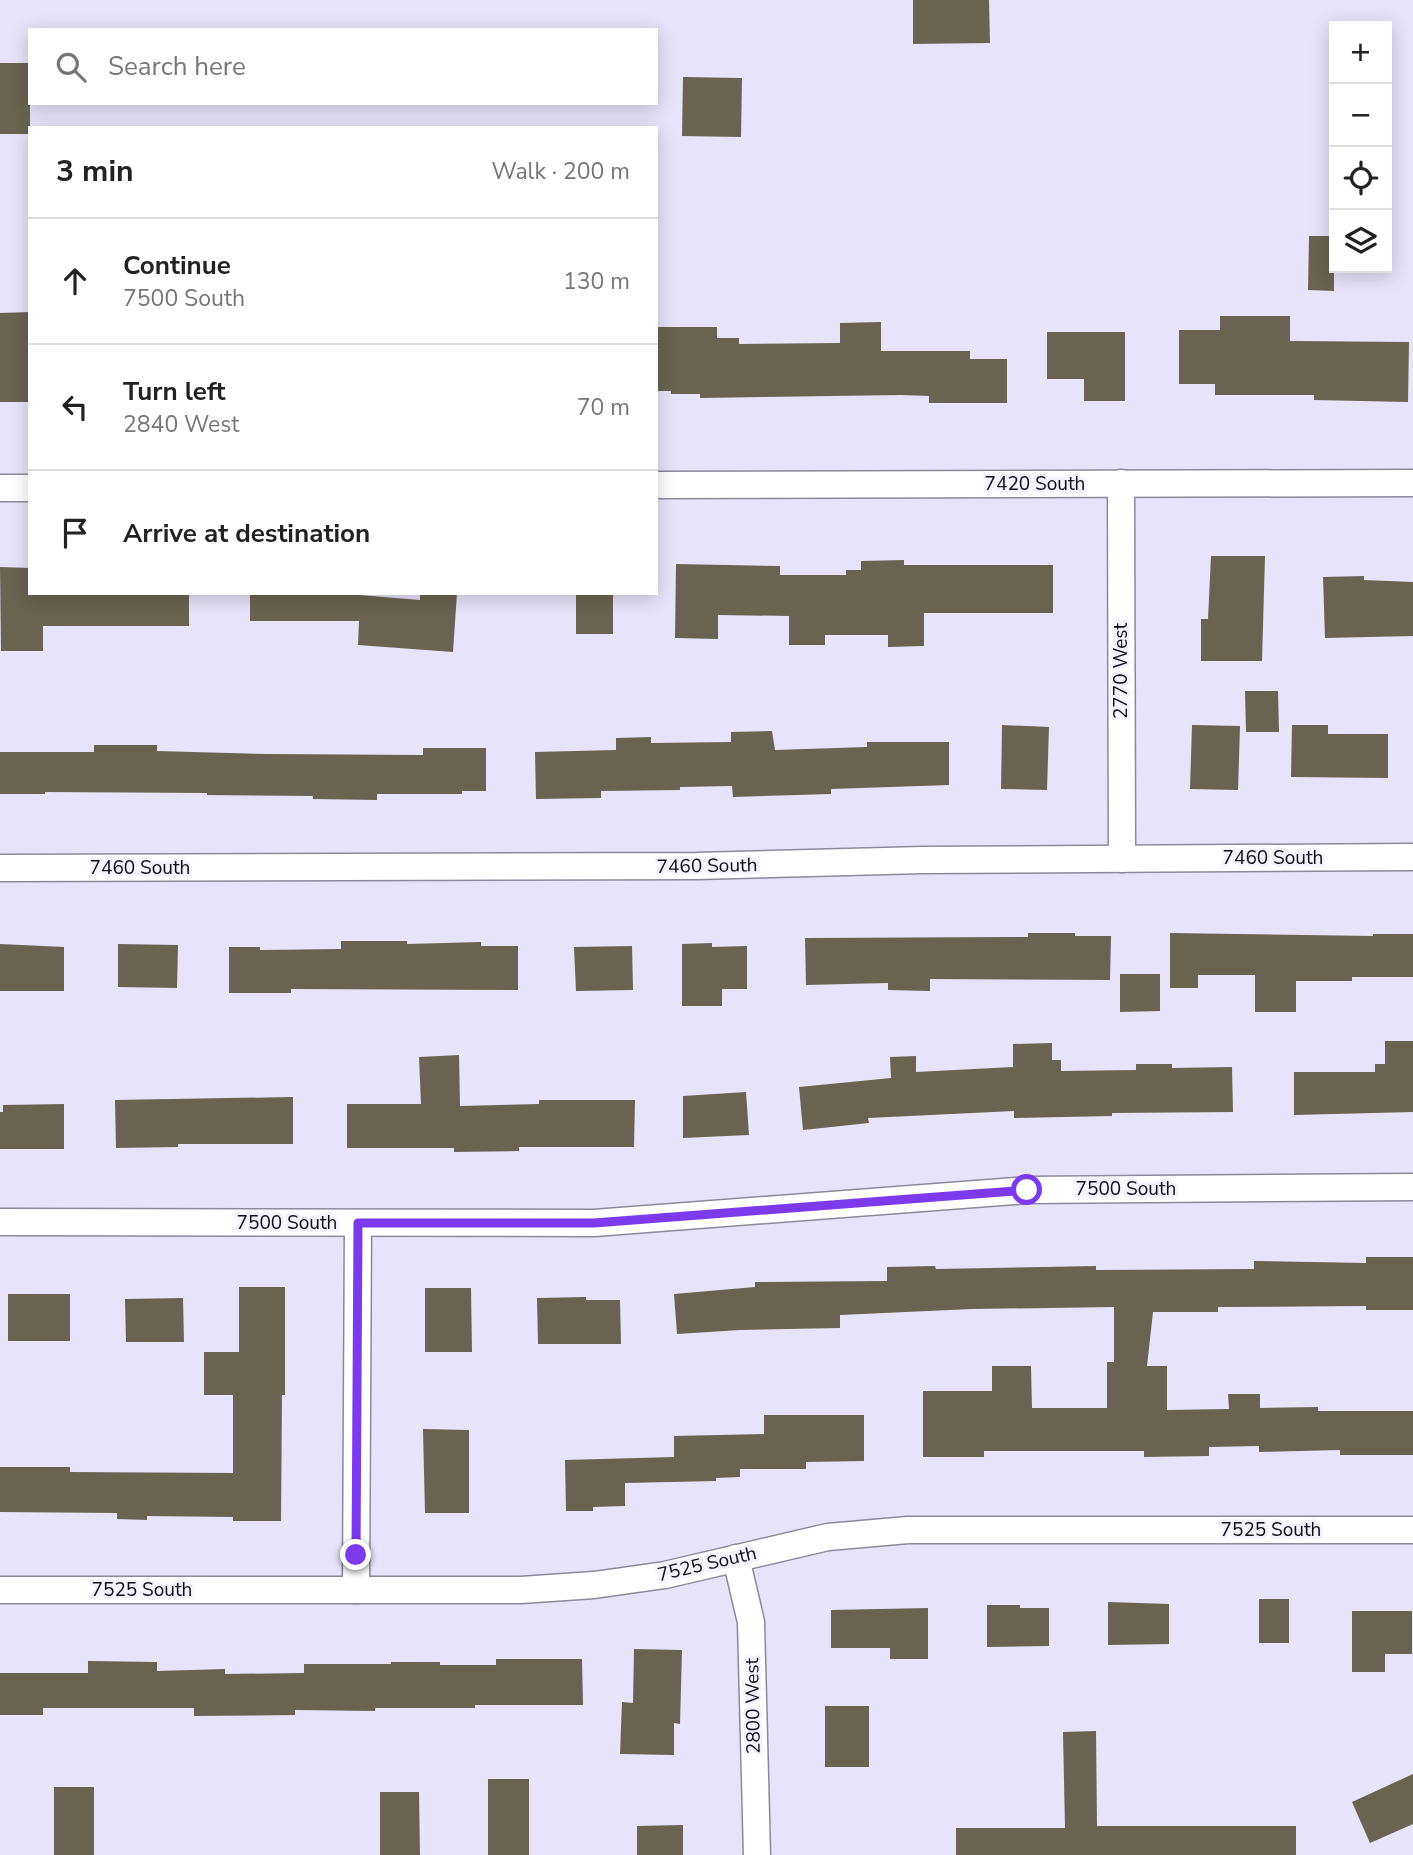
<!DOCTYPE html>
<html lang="en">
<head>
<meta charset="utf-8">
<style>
	:root { --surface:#fff; --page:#f6f6f6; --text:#222; --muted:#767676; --line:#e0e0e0 }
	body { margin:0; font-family:"Nunito Sans",sans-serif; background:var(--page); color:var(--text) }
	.controls { position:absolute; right:21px; top:21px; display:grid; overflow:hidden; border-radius:0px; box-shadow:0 4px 18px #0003 }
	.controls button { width:63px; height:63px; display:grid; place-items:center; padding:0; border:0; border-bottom:2px solid var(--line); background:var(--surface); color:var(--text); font:35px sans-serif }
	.stop { position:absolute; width:21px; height:21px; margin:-16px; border:5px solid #7c3aed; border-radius:50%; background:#fff }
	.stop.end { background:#7c3aed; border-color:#fff; box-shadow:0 2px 7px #0008 }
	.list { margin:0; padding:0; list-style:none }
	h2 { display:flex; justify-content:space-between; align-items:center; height:91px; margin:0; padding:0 28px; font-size:30px }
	h2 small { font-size:23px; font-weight:400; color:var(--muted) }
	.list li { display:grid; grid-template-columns:46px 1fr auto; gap:21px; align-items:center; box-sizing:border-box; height:126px; padding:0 28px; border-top:2px solid var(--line) }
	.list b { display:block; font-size:26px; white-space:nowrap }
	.list p { margin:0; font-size:23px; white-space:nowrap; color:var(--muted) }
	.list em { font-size:23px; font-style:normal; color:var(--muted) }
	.icon { flex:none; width:38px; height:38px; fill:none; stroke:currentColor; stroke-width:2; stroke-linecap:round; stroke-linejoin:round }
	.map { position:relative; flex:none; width:1413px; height:1855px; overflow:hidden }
	.search { position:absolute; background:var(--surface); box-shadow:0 4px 18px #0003; left:28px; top:28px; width:630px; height:77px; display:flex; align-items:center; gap:18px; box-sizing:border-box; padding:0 24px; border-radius:0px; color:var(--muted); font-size:26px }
	.panel { position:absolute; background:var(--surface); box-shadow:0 4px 18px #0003; left:28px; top:126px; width:630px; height:469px; border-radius:0px }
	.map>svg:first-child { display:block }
	.building { fill:#696351 }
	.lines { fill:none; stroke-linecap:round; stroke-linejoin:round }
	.street-casing { stroke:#8c899c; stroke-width:29 }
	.street { stroke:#fff; stroke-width:26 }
	.route { stroke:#7c3aed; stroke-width:9 }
	.labels { text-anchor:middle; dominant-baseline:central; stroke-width:6; stroke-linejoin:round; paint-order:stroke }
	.street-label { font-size:19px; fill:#0f0d14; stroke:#f4f2ff }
</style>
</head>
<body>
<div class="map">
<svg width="1413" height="1855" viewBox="0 0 1413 1855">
	<rect width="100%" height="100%" fill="#e7e4f9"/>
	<g class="building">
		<path d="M913 0H989L990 43 913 44Z"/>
		<rect x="0" y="63" width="30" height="71"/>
		<path d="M683 77 742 78 741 137 682 136Z"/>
		<path d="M1309 236H1334V291L1308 290Z"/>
		<path d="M30 312V402H0V313Z"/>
		<path d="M1220 316H1290V341L1409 342 1408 402 1314 400V395H1215V384H1179V330H1220Z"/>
		<path d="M881 322V351H970V359H1007V403H929V396L901 395 700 398V394H671V391H656V327H717V338H739V344L840 343V323Z"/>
		<path d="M1047 332H1125V401H1084V379H1047Z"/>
		<path d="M1211 556H1265L1262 661H1201V619H1208Z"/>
		<path d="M904 560V565H1053V613H924V646L888 647V635H825V645H789V616L718 615V639L675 638 676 564 780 566V575H846V570H861V561Z"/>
		<path d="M0 567 30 568V593H189V626H43V651H1Z"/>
		<path d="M1364 576V580L1413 582V636L1325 638 1323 577Z"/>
		<path d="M250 593H335L420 600V593H457L453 652 358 645 359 621H250Z"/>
		<rect x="576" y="593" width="37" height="41"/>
		<path d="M1245 691H1278L1279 732H1246Z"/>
		<path d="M1002 725 1049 727 1047 790 1001 789Z"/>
		<path d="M1192 725 1240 726 1238 790 1190 789Z"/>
		<path d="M1292 725H1328V734H1388V778L1291 777Z"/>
		<path d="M772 731 775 750 867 747V742H949V785L831 789V794L733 797 732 786 680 787V790L601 791V798L536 799 535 752 616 750V738L651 737V743L731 742V732Z"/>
		<path d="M94 745H157V751L267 754 423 755V748H486V791H462V794H377V800L313 799V796L207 795V793L45 792V794H0V752H94Z"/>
		<path d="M1028 933H1075V936H1111L1110 980 930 979V991L888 990V983L806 985 805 938 1028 937Z"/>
		<path d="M1170 933 1373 936V934H1413V977H1352V981H1296V1012H1255V975H1198V988H1170Z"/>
		<path d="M341 941H407V944L481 942V946H518V990L291 989V993H229V947H260V950L341 949Z"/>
		<path d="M712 943V947L747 946V989H722V1006H682V944Z"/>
		<path d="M0 944 64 947V991H0Z"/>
		<path d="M118 944 178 945 177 988 118 987Z"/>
		<path d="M632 946 633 990 576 991 574 947Z"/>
		<path d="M1120 974H1160V1011L1120 1012Z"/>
		<path d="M1385 1041H1413V1112L1294 1115V1072H1375V1064H1385Z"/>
		<path d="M1052 1043V1060H1061V1071L1136 1070V1064H1172V1068L1232 1067 1233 1112 1112 1113V1116L1014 1118V1111L868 1118 869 1123 803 1130 799 1087 891 1078 890 1057 916 1056V1072L1013 1067V1044Z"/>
		<path d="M459 1055 460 1106 539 1104V1100H635L634 1147H519V1151L454 1152V1148H347V1104H421L419 1057Z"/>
		<path d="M746 1092 749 1135 683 1138V1096Z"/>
		<path d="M293 1097V1144H178V1147L116 1148 115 1100Z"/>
		<path d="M64 1104V1149H0V1112H3V1105Z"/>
		<path d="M1366 1257H1413V1310H1366V1306L1218 1307V1312H1153L1147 1366H1167V1410L1229 1409 1228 1394H1260V1408L1318 1407V1411H1413V1455H1340V1450L1259 1452V1446L1209 1447V1456L1144 1457V1451H984V1457H923V1391H992V1366H1031L1032 1408H1107V1362H1114V1307L972 1309 840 1315V1328L740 1330 677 1334 674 1294 755 1287V1282L887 1281V1267L935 1266 936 1269 1096 1266V1270L1254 1269V1261L1366 1263Z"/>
		<path d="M239 1287H285V1395H282L281 1521H233V1517L147 1516V1520L117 1519V1513L0 1512V1467H70V1472L233 1473V1395H204V1352H239Z"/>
		<path d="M425 1288H471L472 1352H425Z"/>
		<rect x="8" y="1294" width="62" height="47"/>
		<path d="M586 1297V1300H620L621 1344H538L537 1298Z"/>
		<path d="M183 1298 184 1342H126L125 1299Z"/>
		<path d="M764 1415H864V1461L806 1462V1469H740V1477L716 1478V1481L625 1483V1506L593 1507V1511H566L565 1460 674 1457V1436L764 1434Z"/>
		<path d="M423 1429 469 1430V1513H425Z"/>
		<rect x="1259" y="1599" width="30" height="44"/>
		<path d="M1108 1602 1169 1604V1644L1108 1645Z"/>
		<path d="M987 1605H1020V1608H1049V1646L987 1647Z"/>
		<path d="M928 1608V1659H890V1648H831V1610Z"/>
		<path d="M1352 1611H1412V1654H1385V1672H1352Z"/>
		<path d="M634 1649 682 1650 680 1724 674 1723V1755L620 1754 622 1702 633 1703Z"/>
		<path d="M496 1659H582L583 1705H475V1708H375V1711L295 1710V1715L194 1716V1708H43V1715H0V1673H88V1661L157 1662V1671L225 1669V1674L304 1673V1664H391V1662H440V1665H496Z"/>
		<rect x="825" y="1706" width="44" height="61"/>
		<path d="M1096 1731 1097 1826H1296V1855H956V1828H1065L1063 1732Z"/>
		<path d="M1413 1774V1824L1370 1843 1352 1802Z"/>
		<rect x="488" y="1779" width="41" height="76"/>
		<rect x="54" y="1787" width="40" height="68"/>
		<path d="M380 1792H419L420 1855H380Z"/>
		<path d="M683 1825V1855H637V1826Z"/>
	</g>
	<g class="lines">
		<defs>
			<g id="street">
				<path d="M1121 483 1122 859"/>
				<path d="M656 485 1413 483"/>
				<path d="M0 488H30"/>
				<path d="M0 868 697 866 923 860 1413 857"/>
				<path d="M0 1222 594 1223 1027 1190 1413 1187"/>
				<path d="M736 1558 751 1622 757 1855"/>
				<path d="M0 1590H521L594 1585 665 1575 828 1537 908 1530H1413"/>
				<path d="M356 1590 358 1223"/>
			</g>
		</defs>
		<use href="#street" class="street-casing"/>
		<use href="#street" class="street"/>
	</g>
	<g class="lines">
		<path class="route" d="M356 1555 358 1223H594L1027 1190"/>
	</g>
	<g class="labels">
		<g class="street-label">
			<text x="1035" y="484">7420 South</text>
			<text transform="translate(1121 671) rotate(-90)">2770 West</text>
			<text x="1273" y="858">7460 South</text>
			<text transform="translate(707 866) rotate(-1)">7460 South</text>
			<text x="140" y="868">7460 South</text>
			<text x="1126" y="1189">7500 South</text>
			<text x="287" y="1223">7500 South</text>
			<text x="1271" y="1530">7525 South</text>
			<text transform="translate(707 1564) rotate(-13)">7525 South</text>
			<text x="142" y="1590">7525 South</text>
			<text transform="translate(753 1706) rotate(-91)">2800 West</text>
		</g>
	</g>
</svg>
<div class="controls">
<button>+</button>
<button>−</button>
<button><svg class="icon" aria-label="locate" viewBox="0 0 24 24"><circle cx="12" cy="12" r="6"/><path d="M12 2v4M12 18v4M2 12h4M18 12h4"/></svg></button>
<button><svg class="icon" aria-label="layers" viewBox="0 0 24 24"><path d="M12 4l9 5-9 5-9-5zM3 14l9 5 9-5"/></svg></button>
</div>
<div class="stop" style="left:1027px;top:1190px"></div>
<div class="stop end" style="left:356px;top:1555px"></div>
<div class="search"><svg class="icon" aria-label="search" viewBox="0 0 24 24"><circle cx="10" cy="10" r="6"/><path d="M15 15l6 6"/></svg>Search here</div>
<section class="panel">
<h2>3 min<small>Walk · 200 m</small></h2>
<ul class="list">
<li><svg class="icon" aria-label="ahead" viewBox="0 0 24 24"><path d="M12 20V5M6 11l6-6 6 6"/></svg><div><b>Continue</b><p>7500 South</p></div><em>130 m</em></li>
<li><svg class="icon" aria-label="left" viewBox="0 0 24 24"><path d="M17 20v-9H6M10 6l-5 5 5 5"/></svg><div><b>Turn left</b><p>2840 West</p></div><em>70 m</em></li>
<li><svg class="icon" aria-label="arrive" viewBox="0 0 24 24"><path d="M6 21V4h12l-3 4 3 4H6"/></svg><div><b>Arrive at destination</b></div></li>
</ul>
</section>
</div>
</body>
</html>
